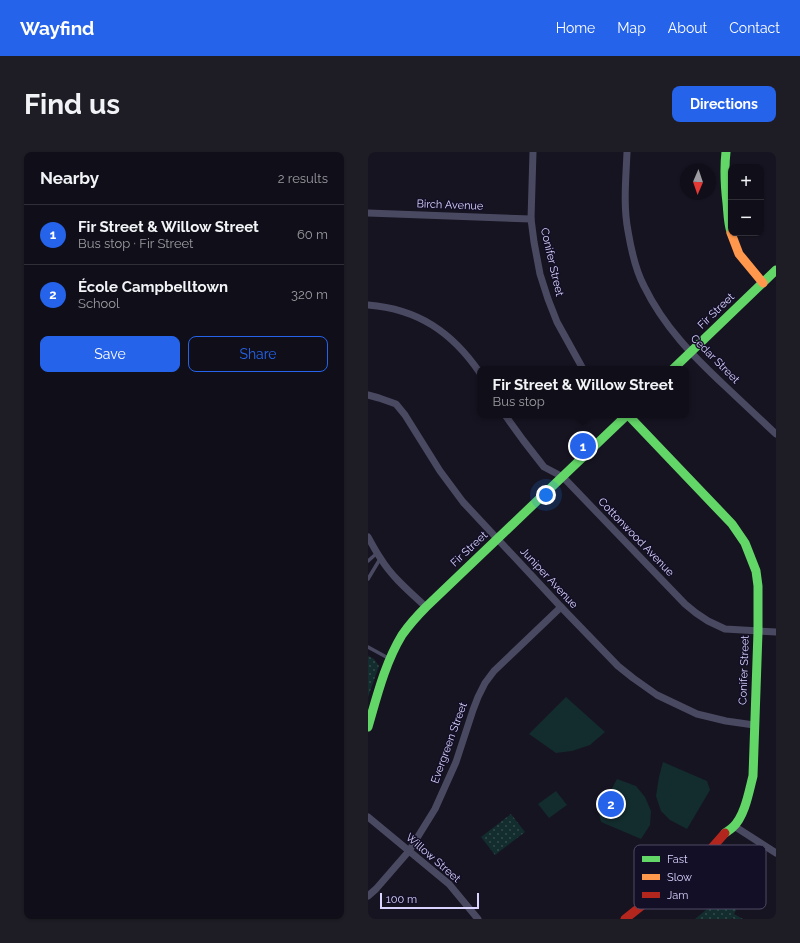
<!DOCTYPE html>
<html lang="en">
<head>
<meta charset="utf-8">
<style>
	:root { --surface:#100f19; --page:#1e1d26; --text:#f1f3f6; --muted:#9c9ca2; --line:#302f38; --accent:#2563eb }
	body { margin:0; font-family:Raleway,sans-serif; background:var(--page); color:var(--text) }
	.controls { position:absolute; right:12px; top:12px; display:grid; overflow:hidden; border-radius:8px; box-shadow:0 1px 3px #0004 }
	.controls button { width:36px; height:36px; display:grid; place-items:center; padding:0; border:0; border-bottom:1px solid var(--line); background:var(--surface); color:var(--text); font:20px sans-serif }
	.compass { position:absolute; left:312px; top:12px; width:36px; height:36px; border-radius:50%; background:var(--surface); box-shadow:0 1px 3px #0004; rotate:182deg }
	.scale { position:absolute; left:12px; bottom:10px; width:99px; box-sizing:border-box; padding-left:4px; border:2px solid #d9d4ff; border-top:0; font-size:11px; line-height:14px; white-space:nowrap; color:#d9d4ff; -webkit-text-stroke:3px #130f26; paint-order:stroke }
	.you { position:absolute; left:178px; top:343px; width:14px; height:14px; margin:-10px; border:3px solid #fff; border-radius:50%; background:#1a73e8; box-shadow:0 0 0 6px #1a73e833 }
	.badge { display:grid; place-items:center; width:26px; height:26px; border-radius:50%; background:var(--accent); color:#fff; font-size:13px; font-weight:700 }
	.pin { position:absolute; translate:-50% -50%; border:2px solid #fff; box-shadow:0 1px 4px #0006 }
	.popup { position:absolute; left:109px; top:214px; width:212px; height:52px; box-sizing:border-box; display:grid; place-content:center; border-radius:8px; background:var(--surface); filter:drop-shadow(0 1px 3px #0005); font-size:13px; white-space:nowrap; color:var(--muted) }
	.popup b { font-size:15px; color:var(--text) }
	.popup::after { content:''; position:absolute; left:50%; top:100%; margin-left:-8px; border:8px solid transparent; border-top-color:var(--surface) }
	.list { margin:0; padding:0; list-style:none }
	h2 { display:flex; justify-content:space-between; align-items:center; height:52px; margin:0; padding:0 16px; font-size:17px }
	h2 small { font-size:13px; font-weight:400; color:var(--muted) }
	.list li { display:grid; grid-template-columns:26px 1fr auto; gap:12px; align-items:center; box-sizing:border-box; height:60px; padding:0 16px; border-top:1px solid var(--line) }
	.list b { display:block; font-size:15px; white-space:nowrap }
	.list p { margin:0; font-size:13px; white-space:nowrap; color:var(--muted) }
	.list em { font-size:13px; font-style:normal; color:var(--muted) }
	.actions { display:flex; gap:8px; padding:12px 16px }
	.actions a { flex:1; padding:9px 0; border:1px solid var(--accent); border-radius:8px; text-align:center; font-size:14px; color:var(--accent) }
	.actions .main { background:var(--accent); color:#fff }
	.map { position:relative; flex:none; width:408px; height:767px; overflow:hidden; border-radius:8px }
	header { display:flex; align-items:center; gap:24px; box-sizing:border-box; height:56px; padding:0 20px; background:var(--accent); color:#fff }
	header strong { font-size:19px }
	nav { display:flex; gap:22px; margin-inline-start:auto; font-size:14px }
	.intro { display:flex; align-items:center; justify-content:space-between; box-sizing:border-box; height:96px; padding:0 24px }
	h1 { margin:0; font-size:28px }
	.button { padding:10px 18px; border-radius:8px; background:var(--accent); color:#fff; font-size:14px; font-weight:700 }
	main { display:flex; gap:24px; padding:0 24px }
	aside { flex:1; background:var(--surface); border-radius:8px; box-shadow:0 1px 3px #0004 }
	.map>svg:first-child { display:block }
	.green { fill:url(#green-dots) }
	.pitch { fill:#132c2d }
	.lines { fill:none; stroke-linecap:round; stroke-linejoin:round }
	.lane { stroke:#4a4962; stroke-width:3.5 }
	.street { stroke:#4a4962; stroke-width:7 }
	.fast { stroke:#63d668; stroke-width:9 }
	.slow { stroke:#ff974d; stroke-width:9 }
	.jam { stroke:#b3261e; stroke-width:9 }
	.labels { text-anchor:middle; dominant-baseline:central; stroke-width:3; stroke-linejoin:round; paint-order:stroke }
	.street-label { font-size:11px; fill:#d9d4ff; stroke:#130f26 }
	.key { fill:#130f26; stroke:#4e4a67; stroke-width:1 }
	.key-label { font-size:11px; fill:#d9d4ff }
</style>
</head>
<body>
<header>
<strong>Wayfind</strong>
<nav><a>Home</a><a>Map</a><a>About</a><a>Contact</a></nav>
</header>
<div class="intro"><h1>Find us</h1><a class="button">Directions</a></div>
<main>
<aside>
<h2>Nearby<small>2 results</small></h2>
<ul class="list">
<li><span class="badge">1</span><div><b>Fir Street &amp; Willow Street</b><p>Bus stop · Fir Street</p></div><em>60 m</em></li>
<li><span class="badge">2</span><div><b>École Campbelltown</b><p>School</p></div><em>320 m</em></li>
</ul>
<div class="actions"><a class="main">Save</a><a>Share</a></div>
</aside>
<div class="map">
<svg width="408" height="767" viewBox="0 0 408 767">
	<defs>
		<pattern id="green-dots" width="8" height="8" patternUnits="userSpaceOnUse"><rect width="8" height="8" fill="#132c2d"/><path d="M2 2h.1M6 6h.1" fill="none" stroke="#354a4c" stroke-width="1.8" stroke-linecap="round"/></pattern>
	</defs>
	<rect width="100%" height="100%" fill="#161421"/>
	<g class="green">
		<path d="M0 504 6 507 11 514 0 545Z"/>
		<path d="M143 662 157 680 127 703 113 685Z"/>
		<path d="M362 738 375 745 366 762 375 767H366L364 766 363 767H327Z"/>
	</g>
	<g class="pitch">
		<path d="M198 545 237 580 222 593 204 599 188 601 161 582Z"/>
		<path d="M295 610 339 629 342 638 319 677 302 668 293 659 288 644 291 625Z"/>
		<path d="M249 627 268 634 277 645 283 659 282 673 273 687 233 670 231 661Z"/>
		<path d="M188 639 199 653 181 666 170 652Z"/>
	</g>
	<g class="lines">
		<g class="lane">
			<path d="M0 409 9 401"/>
			<path d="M0 427 12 407"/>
			<path d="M0 495 22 507"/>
		</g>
		<g class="street">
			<path d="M165 0 163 67 166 90 172 122 180 147 189 170 215 217"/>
			<path d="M259 0C258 26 255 53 260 79 263 97 267 117 276 134 296 175 325 204 357 234 374 250 391 266 408 282"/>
			<path d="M0 61 163 67"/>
			<path d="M0 153C50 157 84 180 112 221"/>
			<path d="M0 243 11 246 28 252 37 263 72 319 95 350 193 455 250 514 265 526 289 543 329 562 358 569 386 573"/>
			<path d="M137 263 155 288 176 315 195 325 317 452 328 461 340 469 357 477 408 480"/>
			<path d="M0 385C4 392 8 400 13 407 24 425 42 440 58 455"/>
			<path d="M0 665 81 732 110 767"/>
			<path d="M366 674 408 701"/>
			<path d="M0 744 8 737 41 699 67 657 88 610 105 558 110 545 117 531 126 519 193 455"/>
		</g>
		<g class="fast">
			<path d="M358 0C356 17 357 34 359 51 360 61 360 71 363 80"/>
			<path d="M305 217 408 118"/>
			<path d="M260 263 364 372 377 391 388 419 390 434V480L385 624C381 639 377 664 365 675 363 677 360 679 357 681"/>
			<path d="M0 575C9 544 17 511 34 483 41 473 49 464 58 455L259 263"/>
		</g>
		<path class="slow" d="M363 81 371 102 395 131"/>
		<path class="jam" d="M257 767 330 709 342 698 357 681"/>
	</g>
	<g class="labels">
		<g class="street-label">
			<text transform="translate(82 53) rotate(2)">Birch Avenue</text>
			<text transform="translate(184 110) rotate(77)">Conifer Street</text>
			<text transform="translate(348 159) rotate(-44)">Fir Street</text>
			<text transform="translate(347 207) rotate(45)">Cedar Street</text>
			<text transform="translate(268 385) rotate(46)">Cottonwood Avenue</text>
			<text transform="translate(101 397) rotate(-43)">Fir Street</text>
			<text transform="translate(181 426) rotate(47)">Juniper Avenue</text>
			<text transform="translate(376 518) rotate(-88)">Conifer Street</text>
			<text transform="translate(81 591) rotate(-70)">Evergreen Street</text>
			<text transform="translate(65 706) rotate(41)">Willow Street</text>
		</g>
	</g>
	<rect x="266" y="693" width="132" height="64" rx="6" class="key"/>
	<rect x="274" y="704" width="18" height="6" fill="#63d668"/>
	<rect x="274" y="722" width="18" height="6" fill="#ff974d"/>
	<rect x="274" y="740" width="18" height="6" fill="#b3261e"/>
	<g class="key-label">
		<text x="299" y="711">Fast</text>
		<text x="299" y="729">Slow</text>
		<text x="299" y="747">Jam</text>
	</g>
</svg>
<div class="controls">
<button>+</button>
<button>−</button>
</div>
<svg class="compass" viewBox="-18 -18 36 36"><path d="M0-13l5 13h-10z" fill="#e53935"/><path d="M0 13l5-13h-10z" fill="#9c9ca2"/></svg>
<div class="scale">100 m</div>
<div class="you"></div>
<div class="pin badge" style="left:215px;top:294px">1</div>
<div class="popup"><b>Fir Street &amp; Willow Street</b>Bus stop</div>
<div class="pin badge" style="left:243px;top:652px">2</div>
</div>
</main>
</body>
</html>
